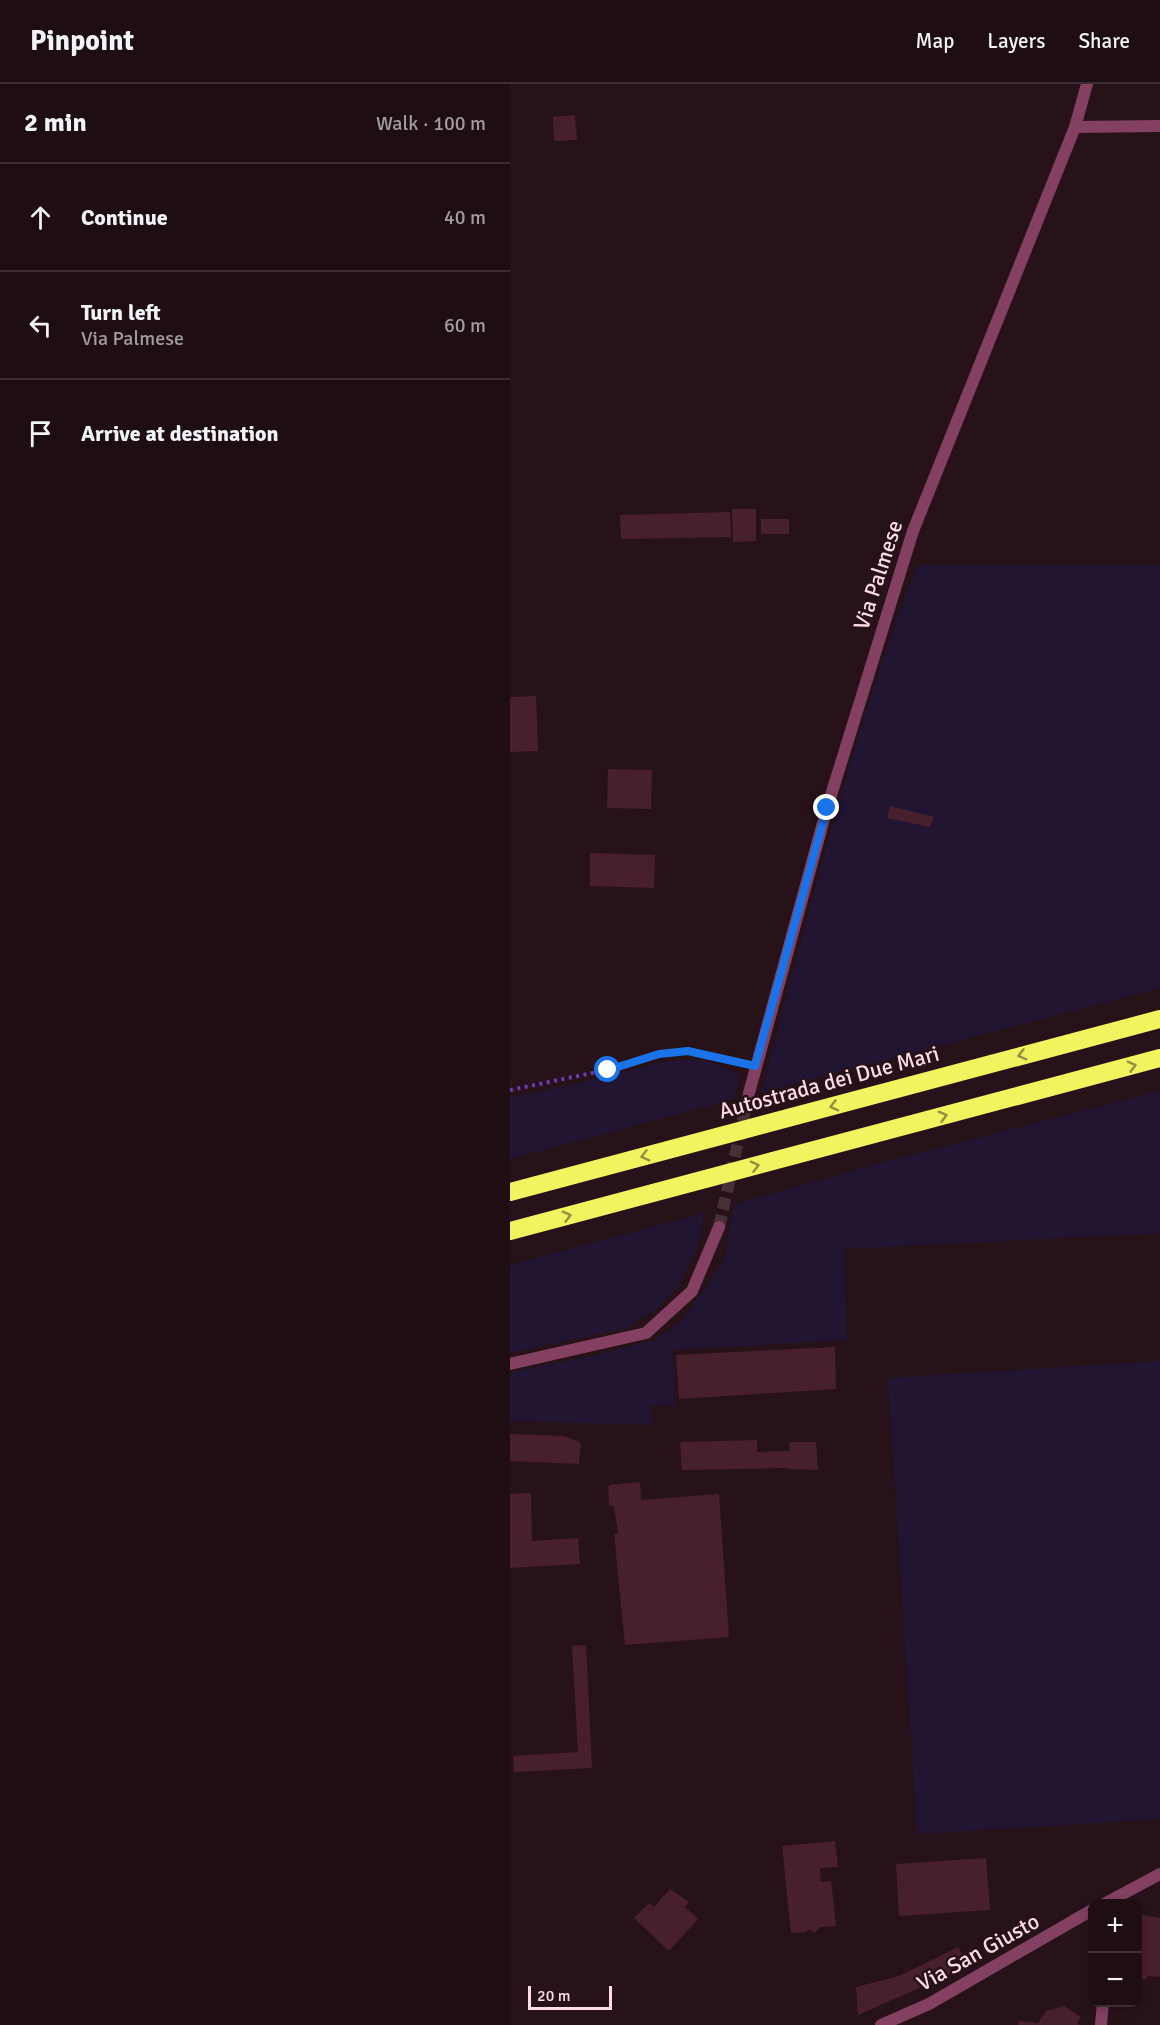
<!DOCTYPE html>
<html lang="en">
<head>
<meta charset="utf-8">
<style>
	:root { --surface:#1e0e13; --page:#26171c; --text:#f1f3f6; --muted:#a19ca0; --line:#3c2e33 }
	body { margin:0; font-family:Signika,sans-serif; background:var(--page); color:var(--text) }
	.controls { position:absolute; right:18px; bottom:18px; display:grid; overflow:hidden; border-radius:12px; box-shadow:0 3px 9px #0003 }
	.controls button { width:54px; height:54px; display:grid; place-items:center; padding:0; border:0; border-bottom:2px solid var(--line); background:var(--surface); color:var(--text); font:30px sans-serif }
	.scale { position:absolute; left:18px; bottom:15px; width:84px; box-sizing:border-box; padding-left:6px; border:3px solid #fddbe8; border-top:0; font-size:16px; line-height:21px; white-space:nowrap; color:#fddbe8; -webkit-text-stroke:4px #281219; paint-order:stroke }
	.stop { position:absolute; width:18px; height:18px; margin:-14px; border:4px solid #1a73e8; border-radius:50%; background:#fff }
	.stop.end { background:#1a73e8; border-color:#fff; box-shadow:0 2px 6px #0008 }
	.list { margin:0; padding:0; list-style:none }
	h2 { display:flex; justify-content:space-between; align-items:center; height:78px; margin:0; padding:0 24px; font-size:26px }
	h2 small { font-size:20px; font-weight:400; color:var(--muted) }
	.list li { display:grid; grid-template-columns:39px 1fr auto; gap:18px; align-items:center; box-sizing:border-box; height:108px; padding:0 24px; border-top:2px solid var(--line) }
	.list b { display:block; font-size:22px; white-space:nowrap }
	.list p { margin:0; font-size:20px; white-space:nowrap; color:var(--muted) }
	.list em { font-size:20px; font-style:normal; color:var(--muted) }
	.icon { flex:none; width:33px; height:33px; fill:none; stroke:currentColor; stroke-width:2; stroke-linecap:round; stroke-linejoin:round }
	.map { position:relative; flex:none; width:650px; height:1941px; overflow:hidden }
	header { display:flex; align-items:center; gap:36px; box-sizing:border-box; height:84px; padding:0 30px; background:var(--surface); border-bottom:2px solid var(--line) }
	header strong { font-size:28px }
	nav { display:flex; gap:33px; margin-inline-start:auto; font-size:21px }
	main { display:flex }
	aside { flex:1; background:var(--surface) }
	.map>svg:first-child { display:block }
	.green { fill:#221531 }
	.building { fill:#481f2c }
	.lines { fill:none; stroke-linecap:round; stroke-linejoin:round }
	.street-tunnel { stroke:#483038; stroke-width:12; stroke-dasharray:12 6; stroke-linecap:butt }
	.path { stroke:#6e39b3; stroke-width:4; stroke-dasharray:3 4.5; stroke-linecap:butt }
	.lane { stroke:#834060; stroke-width:12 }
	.street { stroke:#834060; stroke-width:12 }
	.highway { stroke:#f2f45f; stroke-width:18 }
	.oneway { stroke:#978e40 }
	.route { stroke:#1a73e8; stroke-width:8 }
	.labels { text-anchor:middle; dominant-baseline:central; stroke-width:5; stroke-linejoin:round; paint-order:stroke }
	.street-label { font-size:22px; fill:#fddbe8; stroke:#281219 }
</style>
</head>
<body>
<header>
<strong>Pinpoint</strong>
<nav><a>Map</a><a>Layers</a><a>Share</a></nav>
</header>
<main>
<aside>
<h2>2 min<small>Walk · 100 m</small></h2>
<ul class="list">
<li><svg class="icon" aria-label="ahead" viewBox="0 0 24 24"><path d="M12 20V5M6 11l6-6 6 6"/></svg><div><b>Continue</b></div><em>40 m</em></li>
<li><svg class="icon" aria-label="left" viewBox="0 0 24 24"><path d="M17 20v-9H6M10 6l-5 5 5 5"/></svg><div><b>Turn left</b><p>Via Palmese</p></div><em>60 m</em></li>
<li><svg class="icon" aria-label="arrive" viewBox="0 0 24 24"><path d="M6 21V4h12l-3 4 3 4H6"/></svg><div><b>Arrive at destination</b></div></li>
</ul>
</aside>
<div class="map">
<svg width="650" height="1941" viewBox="0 0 650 1941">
	<rect width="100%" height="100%" fill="#281219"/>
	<g class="green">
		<path d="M407 481H650V904L251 1009C299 831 341 652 407 481Z"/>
		<path d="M190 975 215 983 230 991 224 1015 0 1075V1014L78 997 157 977Z"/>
		<path d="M650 1007V1149L334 1165 337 1256 163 1266 165 1322 141 1321 142 1341 0 1337V1289L99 1268 146 1255 171 1237 201 1196 216 1170 224 1120 374 1078Z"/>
		<path d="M194 1129 189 1159 169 1201 146 1225 117 1244 0 1269V1181Z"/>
		<path d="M650 1277V1735L407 1750 378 1294Z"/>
	</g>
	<g class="building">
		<path d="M65 31 67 56 44 57 43 33Z"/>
		<path d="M222 425H246V457L223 458Z"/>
		<path d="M220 428 221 453 111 455 110 431Z"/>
		<rect x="251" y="435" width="28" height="15"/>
		<path d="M26 612 28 667 0 668V613Z"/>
		<path d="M98 685 142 686 141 725 97 724Z"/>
		<path d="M380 722 424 733 420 743 377 734Z"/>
		<path d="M80 769 145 771 144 804 80 802Z"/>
		<path d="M325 1263 326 1305 169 1315 166 1271Z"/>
		<path d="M0 1350 54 1352 71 1359 69 1380 0 1377Z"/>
		<path d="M247 1356V1368L279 1367 280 1358H306L308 1386 280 1385 279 1384 172 1386 170 1358Z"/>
		<path d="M130 1398 131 1416 209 1410 219 1553 115 1561 104 1450 108 1449 104 1423 99 1421 98 1403 100 1401Z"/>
		<path d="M21 1409 22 1457 68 1454 70 1480 0 1484V1410Z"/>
		<path d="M76 1561 82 1684 4 1688 3 1672 68 1668 62 1562Z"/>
		<path d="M325 1757 328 1783 310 1784 311 1798 321 1797 326 1842 310 1843 305 1849 300 1846H297V1848L281 1849 272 1762Z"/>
		<path d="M476 1774 480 1826 389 1832 386 1780Z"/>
		<path d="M160 1805 179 1818 175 1823 188 1835 159 1867 124 1834 139 1819 144 1823Z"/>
		<path d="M628 1830 650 1834V1893L637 1892V1895H628Z"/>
		<path d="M448 1863 459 1882 348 1931 346 1903 389 1892Z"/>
		<path d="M554 1922 571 1933 567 1939 570 1941H508L509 1937 528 1939 536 1927Z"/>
	</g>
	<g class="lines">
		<path class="street-tunnel" d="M209 1143 239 1009"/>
		<path class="path" d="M0 1006 97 986 149 970 178 967 227 977"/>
		<path class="lane" d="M565 43 650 42"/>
		<g class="street">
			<path d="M239 1009 317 724 403 447 565 43 577 0"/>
			<path d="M0 1280 136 1249 182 1207 209 1143"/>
			<path d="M594 1820 650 1790"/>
			<path d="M371 1941 419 1920 582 1826"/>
			<path d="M591 1941 593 1918"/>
		</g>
		<g class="highway">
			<path d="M0 1108 650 935"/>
			<path d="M0 1147 650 974"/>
		</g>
	</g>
	<defs><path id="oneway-chevron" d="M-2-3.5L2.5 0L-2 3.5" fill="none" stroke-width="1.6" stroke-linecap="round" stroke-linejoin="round" transform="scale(1.5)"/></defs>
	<g class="oneway">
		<use href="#oneway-chevron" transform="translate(512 971) rotate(165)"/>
		<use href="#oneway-chevron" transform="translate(622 982) rotate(-15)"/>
		<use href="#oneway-chevron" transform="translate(324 1022) rotate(165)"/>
		<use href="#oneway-chevron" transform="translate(433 1032) rotate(-15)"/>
		<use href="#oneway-chevron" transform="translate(135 1072) rotate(165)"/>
		<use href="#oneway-chevron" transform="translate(245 1082) rotate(-15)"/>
		<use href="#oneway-chevron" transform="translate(57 1132) rotate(-15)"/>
	</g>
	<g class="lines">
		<path class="route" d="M98 986 149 970 178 967 245 982 317 724"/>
	</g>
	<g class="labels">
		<g class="street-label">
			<text transform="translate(368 491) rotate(-72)">Via Palmese</text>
			<text transform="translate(319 998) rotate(-15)">Autostrada dei Due Mari</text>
			<text transform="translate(468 1868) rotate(-29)">Via San Giusto</text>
		</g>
	</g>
</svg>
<div class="controls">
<button>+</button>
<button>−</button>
</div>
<div class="scale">20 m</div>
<div class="stop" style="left:98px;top:986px"></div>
<div class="stop end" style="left:317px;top:724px"></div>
</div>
</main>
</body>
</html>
